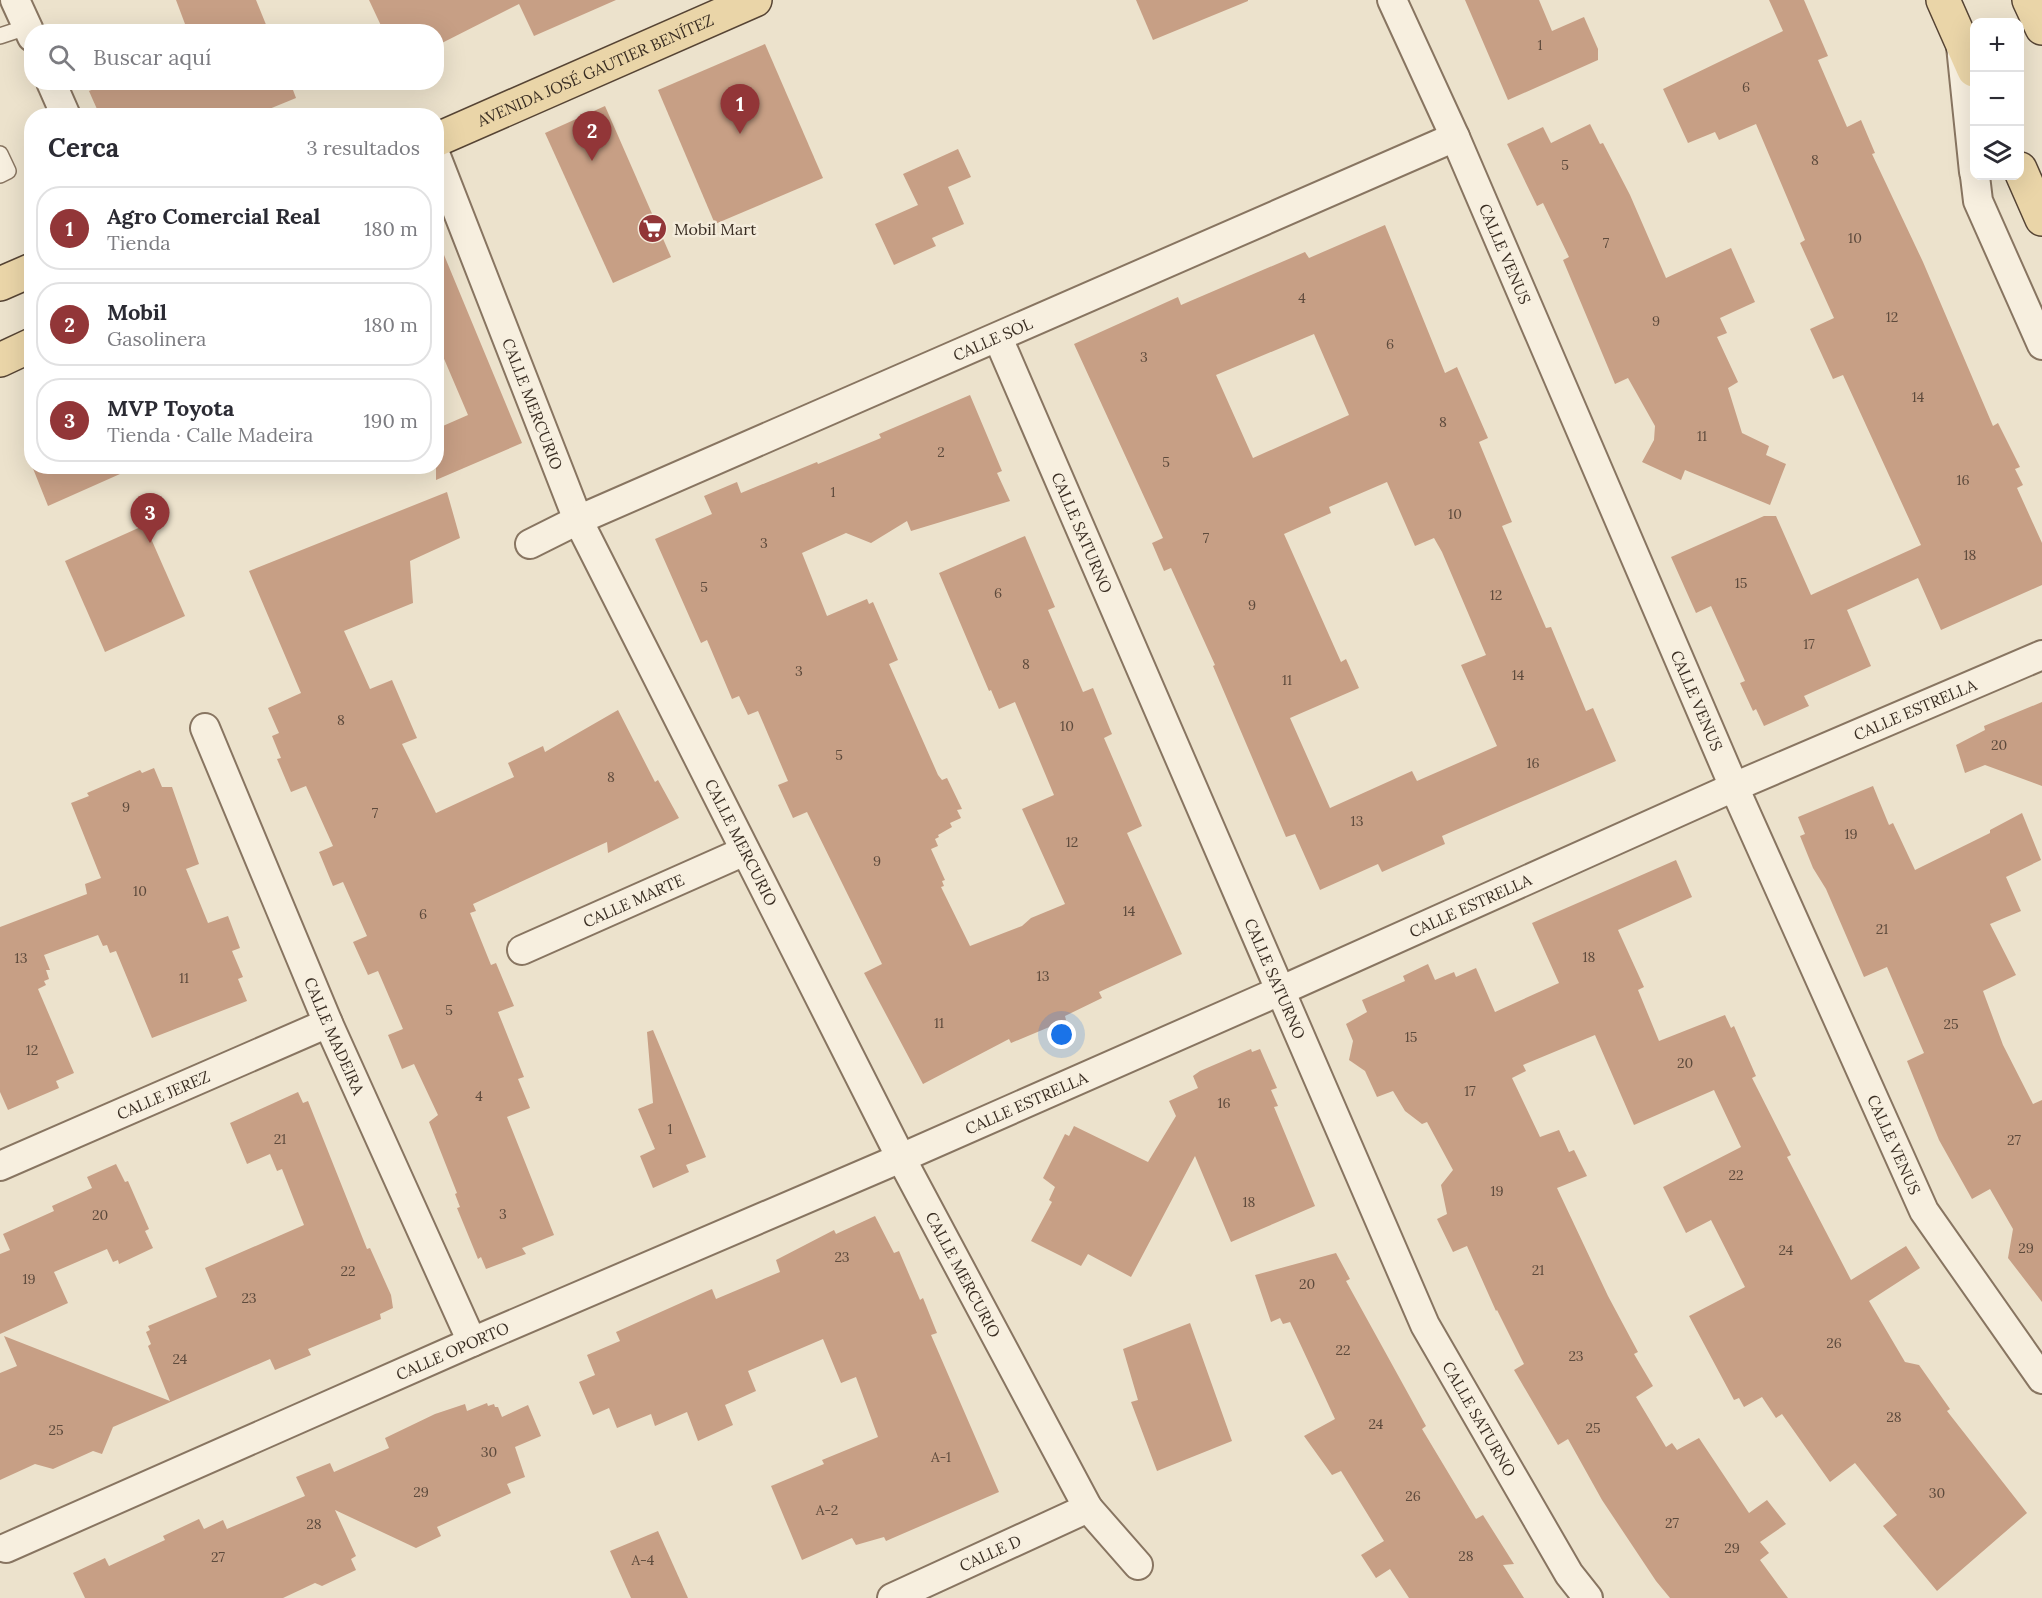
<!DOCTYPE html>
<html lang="es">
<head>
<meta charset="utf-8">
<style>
	:root { --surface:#fff; --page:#f7f7f7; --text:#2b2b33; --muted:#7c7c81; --line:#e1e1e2; --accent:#923638 }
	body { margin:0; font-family:Lora,serif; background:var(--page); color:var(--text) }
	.controls { position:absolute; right:18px; top:18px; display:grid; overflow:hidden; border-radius:12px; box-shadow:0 6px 24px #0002 }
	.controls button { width:54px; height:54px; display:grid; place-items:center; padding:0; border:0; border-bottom:2px solid var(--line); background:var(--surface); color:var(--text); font:30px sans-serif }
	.you { position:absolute; left:1062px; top:1035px; width:21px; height:21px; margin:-15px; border:4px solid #fff; border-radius:50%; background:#1a73e8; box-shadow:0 0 0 9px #1a73e833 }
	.badge { display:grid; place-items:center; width:39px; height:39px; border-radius:50%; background:var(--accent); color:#fff; font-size:20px; font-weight:700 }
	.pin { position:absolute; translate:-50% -50px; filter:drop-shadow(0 2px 3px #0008) }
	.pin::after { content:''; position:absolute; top:32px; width:21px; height:18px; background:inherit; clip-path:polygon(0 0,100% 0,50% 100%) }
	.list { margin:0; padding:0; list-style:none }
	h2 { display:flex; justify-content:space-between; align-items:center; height:78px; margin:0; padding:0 24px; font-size:26px }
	h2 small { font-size:20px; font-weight:400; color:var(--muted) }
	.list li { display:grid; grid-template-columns:39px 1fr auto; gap:18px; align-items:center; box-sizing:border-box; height:84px; margin:0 12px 12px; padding:0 12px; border:2px solid var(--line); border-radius:24px }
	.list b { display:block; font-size:22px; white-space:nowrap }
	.list p { margin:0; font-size:20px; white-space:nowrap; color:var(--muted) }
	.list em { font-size:20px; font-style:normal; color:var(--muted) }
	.icon { flex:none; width:33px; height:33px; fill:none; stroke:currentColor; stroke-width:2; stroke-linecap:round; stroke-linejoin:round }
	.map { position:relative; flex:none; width:2042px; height:1598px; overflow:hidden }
	.search { position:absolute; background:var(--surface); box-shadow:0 6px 24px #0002; left:24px; top:24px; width:420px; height:66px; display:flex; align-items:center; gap:15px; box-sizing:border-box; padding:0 21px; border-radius:24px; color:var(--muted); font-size:22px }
	.panel { position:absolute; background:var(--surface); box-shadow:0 6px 24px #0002; left:24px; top:108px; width:420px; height:366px; border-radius:24px }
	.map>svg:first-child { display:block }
	.building { fill:#c79f85; fill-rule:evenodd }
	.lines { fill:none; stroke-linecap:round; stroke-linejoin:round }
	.lane-casing { stroke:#887561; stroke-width:18 }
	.street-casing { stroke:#887561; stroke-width:32 }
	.primary-casing { stroke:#564434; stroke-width:36 }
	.lane { stroke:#f7efdf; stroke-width:15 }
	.street { stroke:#f7efdf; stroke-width:28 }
	.primary { stroke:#ead5a8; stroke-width:33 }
	.labels { text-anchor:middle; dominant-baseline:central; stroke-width:5; stroke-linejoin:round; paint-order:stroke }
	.number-label { font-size:14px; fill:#5d4a3c }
	.street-label { font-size:16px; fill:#3a2e23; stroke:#f4ecdb }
	.poi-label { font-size:16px; fill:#3a2e23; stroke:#f4ecdb; text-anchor:start }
</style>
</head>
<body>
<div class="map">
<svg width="2042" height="1598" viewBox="0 0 2042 1598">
	<rect width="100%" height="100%" fill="#ece2cc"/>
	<g class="building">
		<path d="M176 0H256L269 32H188Z"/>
		<path d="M369 0H616L534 36 519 4 436 46V32H384Z"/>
		<path d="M1136 0H1248V1L1153 40Z"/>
		<path d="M1465 0H1539L1552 31 1584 17 1598 49V60L1508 100Z"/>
		<path d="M1769 0H1804L1828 56 1818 60 1847 127 1861 120 1875 153 1872 154 1923 262 1993 426 1998 423 2020 467 2015 469 2023 485 2017 488 2042 543V585L1941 630 1918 578 1847 610 1871 666 1804 696 1809 706 1764 726 1756 709 1753 711 1740 683 1745 681 1711 606 1696 613 1671 557 1764 516H1776L1811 595 1921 545 1843 375 1833 379 1810 329 1834 318 1800 243 1805 240 1756 124 1719 140 1715 132 1688 143 1663 89 1783 31Z"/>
		<path d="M765 44 823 178 715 224 658 90Z"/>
		<path d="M109 82H290L296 98 252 116H100L89 91Z"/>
		<path d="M605 106 671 257 613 283 545 133Z"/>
		<path d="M1590 124 1600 144 1603 143 1630 195 1666 278 1731 248 1755 302 1720 318 1727 333 1717 337 1738 382 1728 388 1742 433 1769 446 1766 455 1786 464 1770 505 1685 470 1681 480 1642 462 1654 440 1655 426 1628 378 1615 384 1563 260 1569 257 1543 203 1537 206 1507 144 1543 127 1551 143Z"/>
		<path d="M958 149 971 177 948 187 964 224 932 238 936 246 894 265 875 224 918 205 903 174Z"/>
		<path d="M1385 225 1445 373 1457 367 1488 438 1479 442 1512 522 1502 526 1546 628 1551 627 1586 711 1593 708 1616 761 1442 836 1445 844 1382 872 1378 864 1320 890 1295 834 1286 837 1213 666 1215 665 1171 568 1164 571 1152 543 1163 538 1074 344 1178 297 1181 305 1305 252 1309 258ZM1314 334 1349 415 1253 458 1216 375ZM1387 482 1415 546 1434 538 1442 552 1486 655 1461 665 1497 746 1417 781 1412 771 1330 808 1290 718 1359 688 1346 659 1341 662 1284 534 1331 513 1329 507Z"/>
		<path d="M437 238 522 443 436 480V429L468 415 436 340Z"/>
		<path d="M970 395 1002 471 997 473 1010 501 911 531 907 521 871 543 846 533 802 553 827 616 867 599 869 604 873 602 898 660 889 664 938 775 942 780 947 778 962 809 957 810 961 818 950 823 952 827 938 835 939 837 935 839 938 846 931 849 945 880 942 881 944 886 941 887 970 946 1022 926 1031 918 1065 904 1022 809 1054 795 1015 702 999 709 991 690 989 691 939 573 1025 536 1055 607 1048 610 1083 692 1093 688 1112 734 1104 738 1142 826 1127 833 1182 954 1099 992 1102 998 1065 1016 1066 1020 1011 1043 1009 1039 923 1084 864 973 882 964 807 812 793 818 778 785 788 781 758 711 748 715 739 696 732 699 707 640 701 643 655 539 712 514 704 496 737 482 741 493 817 462 818 464 881 438 879 434Z"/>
		<path d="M32 466H138L48 506Z"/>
		<path d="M447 492 460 538 410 561 413 603 344 631 370 689 392 680 417 738 402 744 436 813 514 777 508 763 543 746 545 752 618 710 655 782 658 780 679 818 608 853 607 842 473 904 476 911 470 913 491 965 496 963 514 1006 498 1012 524 1077 518 1079 530 1108 507 1117 554 1235 522 1248 526 1254 486 1269 481 1257 478 1259 457 1208 460 1207 455 1194 457 1193 429 1122 438 1115 414 1064 402 1069 388 1035 403 1029 378 971 368 975 353 942 367 936 343 882 333 886 319 852 333 846 306 786 291 792 277 759 281 758 272 736 279 733 268 708 301 693 249 571Z"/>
		<path d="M145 525 185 616 105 652 65 561Z"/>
		<path d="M2042 702V786L1985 765 1965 773 1956 745 1985 730 1984 726Z"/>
		<path d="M154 768 162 787H172L199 864 186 869 208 923 228 916 240 948 232 951 243 977 238 979 247 1001 152 1038 116 951 110 953 107 945 103 946 98 935 44 955 50 970H46L49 979 44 981 46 985 38 989 74 1073 56 1081 59 1088 8 1110 0 1092V927L87 894 85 884 101 878 71 803 89 796 87 793 140 770 142 773Z"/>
		<path d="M1873 786 1889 825 1893 823 1915 870 1990 833V830L2022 813 2041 860 2006 877 2021 911 1990 924 2016 975 1983 991 2003 1045 2033 1104 2042 1100V1302L2008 1258 2013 1229 1990 1189 1972 1199 1939 1140 1907 1061 1924 1053 1887 967 1864 977 1826 889 1813 868 1800 836 1805 834 1798 817Z"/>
		<path d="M1676 860 1692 897 1618 930 1644 987 1638 990 1659 1041 1725 1015 1731 1028 1734 1026 1756 1076 1752 1078 1791 1155 1787 1157 1851 1280 1906 1246 1920 1268 1869 1301 1905 1362 1919 1365 1950 1409 1947 1411 2027 1513 1937 1591 1883 1526 1897 1515 1855 1463 1830 1482 1782 1414 1776 1418 1762 1397 1744 1407 1739 1398 1734 1400 1689 1316 1745 1287 1711 1220 1686 1233 1663 1187 1741 1147 1714 1090 1634 1125 1595 1035 1523 1065 1526 1071 1512 1078 1540 1137 1559 1130 1569 1152 1574 1150 1587 1176 1557 1188 1608 1296 1638 1352 1634 1354 1653 1386 1636 1397 1666 1447 1672 1443 1677 1450 1699 1438 1749 1513 1767 1500 1786 1524 1760 1542 1769 1553 1760 1560 1788 1598H1670L1656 1581 1602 1500 1568 1439 1558 1445 1514 1370 1524 1364 1497 1310 1496 1311 1467 1246 1453 1252 1437 1219 1447 1214 1441 1185 1453 1170 1427 1122 1422 1124 1405 1111 1393 1091 1377 1097 1365 1071 1349 1060 1353 1041 1346 1024 1367 1012 1362 1000 1405 981 1403 976 1428 964 1435 980 1454 972 1456 977 1476 968 1495 1012 1559 983 1532 923Z"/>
		<path d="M653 1030 706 1157 686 1165 689 1172 653 1188 640 1156 655 1149 638 1109 653 1103 647 1032Z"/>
		<path d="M1251 1049 1252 1052 1260 1049 1277 1088 1271 1090 1278 1106 1274 1107 1315 1206 1231 1242 1195 1156 1131 1277 1088 1254 1081 1266 1031 1241 1052 1202 1049 1200 1055 1187 1043 1178 1065 1134 1069 1136 1074 1126 1148 1162 1176 1116 1169 1101 1198 1088 1193 1076 1200 1071Z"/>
		<path d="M298 1092 303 1103 308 1101 367 1249 370 1248 391 1295 393 1308 380 1314 381 1319 308 1349 311 1355 275 1370 270 1359 113 1427 102 1454 93 1451 53 1469 35 1464 0 1480V1373L17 1366 4 1336 170 1401 148 1346 151 1344 146 1332 150 1330 148 1326 217 1297 205 1268 304 1225 282 1169 277 1171 270 1154 247 1164 230 1123Z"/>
		<path d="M116 1164 125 1182 128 1181 149 1229 145 1231 153 1248 119 1264 118 1260 113 1262 107 1249 54 1272 68 1303 0 1334V1254L10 1250 3 1234 54 1211 52 1206 92 1188 87 1177Z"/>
		<path d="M875 1216 894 1253 899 1251 920 1300 923 1298 937 1333 931 1335 999 1492 886 1541 884 1537 856 1545 852 1538 802 1560 771 1486 824 1464 822 1460 878 1437 856 1377 841 1383 823 1339 748 1371 756 1391 725 1405 733 1425 698 1441 687 1412 655 1426 651 1414 617 1428 609 1408 593 1415 579 1382 595 1375 587 1355 620 1341 616 1332 712 1289 716 1299 780 1272 776 1260 834 1230 836 1234Z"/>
		<path d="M1336 1253 1350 1279 1346 1281 1426 1426 1422 1429 1476 1519 1483 1515 1514 1564 1503 1565 1524 1598H1409L1390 1569 1376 1578 1361 1555 1384 1541 1341 1471 1332 1475 1304 1436 1335 1419 1290 1322 1283 1324 1280 1318 1271 1322 1255 1275Z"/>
		<path d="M1190 1323 1232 1441 1157 1471 1131 1402 1138 1400 1123 1349Z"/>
		<path d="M487 1403 488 1406 494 1404 495 1407H498L502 1417 528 1405 541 1436 515 1447 525 1477 507 1484 511 1493 437 1527 441 1536 416 1548 335 1510 356 1556 351 1559 356 1570 322 1586 315 1583 283 1598H85L73 1573 105 1558 109 1566 165 1540 163 1536 199 1519 204 1529 223 1520 227 1529 305 1496 296 1477 330 1463 334 1472 389 1448 385 1438 435 1414 465 1404 467 1411Z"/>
		<path d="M658 1531 688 1598H631L610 1551Z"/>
	</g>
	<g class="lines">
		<defs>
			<g id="lane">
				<path d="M0 36 27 27"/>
				<path d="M0 154 8 171 0 175"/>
			</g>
			<g id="street">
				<path d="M15 0 32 37"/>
				<path id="s1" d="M1392 0 1455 137 1734 787 1924 1211 2042 1379"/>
				<path d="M1961 46 1974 172"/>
				<path d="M51 82 66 116"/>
				<path id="s2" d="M436 156 578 520 901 1158 1088 1508 1138 1565"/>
				<path d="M1975 176 1978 201 2042 345"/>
				<path id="s3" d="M998 338 1425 1325 1569 1574 1588 1598"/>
				<path id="s4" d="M530 544 578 520 1455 137"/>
				<path id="s5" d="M205 728 328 1023 472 1342"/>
				<path id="s6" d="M522 950 745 851"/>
				<path id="s7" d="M0 1166 328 1023"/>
				<path id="s8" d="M6 1548 472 1342 901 1158 1282 990 1734 787 2042 655"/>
				<path id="s9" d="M892 1598 1088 1508"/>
			</g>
			<g id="primary">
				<path d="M1943 0 1974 70"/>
				<path d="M2029 0 2042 28"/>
				<path id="s10" d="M436 140 755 0"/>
				<path d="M2020 169 2042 219"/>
				<path d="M0 284 32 270"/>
				<path d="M0 360 32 345"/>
			</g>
		</defs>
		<use href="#lane" class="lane-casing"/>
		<use href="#street" class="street-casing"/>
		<use href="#primary" class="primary-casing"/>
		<use href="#lane" class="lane"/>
		<use href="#street" class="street"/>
		<use href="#primary" class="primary"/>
	</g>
	<defs>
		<symbol id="supermarket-disc" viewBox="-11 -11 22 22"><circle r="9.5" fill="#923638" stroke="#f4ecdb"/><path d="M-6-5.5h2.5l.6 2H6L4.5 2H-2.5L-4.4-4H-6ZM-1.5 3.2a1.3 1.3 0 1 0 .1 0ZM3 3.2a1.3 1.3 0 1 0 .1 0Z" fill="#fff"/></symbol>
	</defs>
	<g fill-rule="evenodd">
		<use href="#supermarket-disc" x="636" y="212" width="33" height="33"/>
	</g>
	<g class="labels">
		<g class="number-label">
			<text x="1540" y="45">1</text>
			<text x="1746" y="87">6</text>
			<text x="1815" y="160">8</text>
			<text x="1565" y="165">5</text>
			<text x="1855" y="238">10</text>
			<text x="1606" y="243">7</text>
			<text x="1302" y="298">4</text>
			<text x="1892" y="317">12</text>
			<text x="1656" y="321">9</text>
			<text x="1390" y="344">6</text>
			<text x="1144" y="357">3</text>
			<text x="1918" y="397">14</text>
			<text x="1443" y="422">8</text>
			<text x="1702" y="436">11</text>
			<text x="941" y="452">2</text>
			<text x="1166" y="462">5</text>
			<text x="1963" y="480">16</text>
			<text x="833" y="492">1</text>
			<text x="1455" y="514">10</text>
			<text x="1206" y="538">7</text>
			<text x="764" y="543">3</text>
			<text x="1970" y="555">18</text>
			<text x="1741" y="583">15</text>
			<text x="704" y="587">5</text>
			<text x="998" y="593">6</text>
			<text x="1496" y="595">12</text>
			<text x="1252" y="605">9</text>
			<text x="1809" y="644">17</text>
			<text x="1026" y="664">8</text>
			<text x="799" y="671">3</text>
			<text x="1518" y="675">14</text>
			<text x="1287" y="680">11</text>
			<text x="341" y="720">8</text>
			<text x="1067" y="726">10</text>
			<text x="1999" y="745">20</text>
			<text x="839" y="755">5</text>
			<text x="1533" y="763">16</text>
			<text x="611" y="777">8</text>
			<text x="126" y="807">9</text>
			<text x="375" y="813">7</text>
			<text x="1357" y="821">13</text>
			<text x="1851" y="834">19</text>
			<text x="1072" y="842">12</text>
			<text x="877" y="861">9</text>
			<text x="140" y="891">10</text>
			<text x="1129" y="911">14</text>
			<text x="423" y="914">6</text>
			<text x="1882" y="929">21</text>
			<text x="1589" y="957">18</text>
			<text x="21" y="958">13</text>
			<text x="1043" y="976">13</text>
			<text x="184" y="978">11</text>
			<text x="449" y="1010">5</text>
			<text x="939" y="1023">11</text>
			<text x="1951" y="1024">25</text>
			<text x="1411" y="1037">15</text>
			<text x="32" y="1050">12</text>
			<text x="1685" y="1063">20</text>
			<text x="1470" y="1091">17</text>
			<text x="479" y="1096">4</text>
			<text x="1224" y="1103">16</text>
			<text x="670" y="1129">1</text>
			<text x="280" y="1139">21</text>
			<text x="2014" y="1140">27</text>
			<text x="1736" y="1175">22</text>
			<text x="1497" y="1191">19</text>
			<text x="1249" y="1202">18</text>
			<text x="503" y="1214">3</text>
			<text x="100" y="1215">20</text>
			<text x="2026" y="1248">29</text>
			<text x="1786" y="1250">24</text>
			<text x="842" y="1257">23</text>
			<text x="1538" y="1270">21</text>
			<text x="348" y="1271">22</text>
			<text x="29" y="1279">19</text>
			<text x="1307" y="1284">20</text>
			<text x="249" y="1298">23</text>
			<text x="1834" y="1343">26</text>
			<text x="1343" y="1350">22</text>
			<text x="1576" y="1356">23</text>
			<text x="180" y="1359">24</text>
			<text x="1894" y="1417">28</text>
			<text x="1376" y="1424">24</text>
			<text x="1593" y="1428">25</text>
			<text x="56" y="1430">25</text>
			<text x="489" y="1452">30</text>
			<text x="941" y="1457">A-1</text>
			<text x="421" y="1492">29</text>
			<text x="1937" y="1493">30</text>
			<text x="1413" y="1496">26</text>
			<text x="827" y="1510">A-2</text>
			<text x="1672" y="1523">27</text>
			<text x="314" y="1524">28</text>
			<text x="1732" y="1548">29</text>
			<text x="1466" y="1556">28</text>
			<text x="218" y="1557">27</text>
			<text x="643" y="1560">A-4</text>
		</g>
		<g class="street-label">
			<text stroke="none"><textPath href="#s10" startOffset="174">AVENIDA JOSÉ GAUTIER BENÍTEZ</textPath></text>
			<text stroke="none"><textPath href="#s1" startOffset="278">CALLE VENUS</textPath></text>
			<text stroke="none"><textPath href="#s4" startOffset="506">CALLE SOL</textPath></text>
			<text stroke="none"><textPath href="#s2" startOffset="266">CALLE MERCURIO</textPath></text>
			<text stroke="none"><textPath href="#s3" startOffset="212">CALLE SATURNO</textPath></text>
			<text stroke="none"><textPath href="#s1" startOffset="764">CALLE VENUS</textPath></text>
			<text stroke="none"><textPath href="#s8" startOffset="2085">CALLE ESTRELLA</textPath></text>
			<text stroke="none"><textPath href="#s2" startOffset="752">CALLE MERCURIO</textPath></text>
			<text stroke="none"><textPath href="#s6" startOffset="122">CALLE MARTE</textPath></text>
			<text stroke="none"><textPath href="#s8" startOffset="1599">CALLE ESTRELLA</textPath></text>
			<text stroke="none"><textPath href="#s3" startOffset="698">CALLE SATURNO</textPath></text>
			<text stroke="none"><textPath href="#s5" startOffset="334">CALLE MADEIRA</textPath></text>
			<text stroke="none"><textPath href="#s7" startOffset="178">CALLE JEREZ</textPath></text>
			<text stroke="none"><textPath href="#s8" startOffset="1113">CALLE ESTRELLA</textPath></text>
			<text stroke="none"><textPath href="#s1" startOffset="1250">CALLE VENUS</textPath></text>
			<text stroke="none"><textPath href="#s2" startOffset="1238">CALLE MERCURIO</textPath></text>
			<text stroke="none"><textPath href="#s8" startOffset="488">CALLE OPORTO</textPath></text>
			<text stroke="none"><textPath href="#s3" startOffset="1184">CALLE SATURNO</textPath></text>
			<text stroke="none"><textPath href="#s9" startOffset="108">CALLE D</textPath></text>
		</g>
		<g class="poi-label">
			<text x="674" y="229">Mobil Mart</text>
		</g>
	</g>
</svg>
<div class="controls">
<button>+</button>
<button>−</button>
<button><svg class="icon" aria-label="layers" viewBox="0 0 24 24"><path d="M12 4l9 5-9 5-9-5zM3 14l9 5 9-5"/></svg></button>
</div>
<div class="you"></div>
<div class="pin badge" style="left:740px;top:134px">1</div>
<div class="pin badge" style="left:592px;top:161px">2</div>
<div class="pin badge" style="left:150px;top:543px">3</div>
<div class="search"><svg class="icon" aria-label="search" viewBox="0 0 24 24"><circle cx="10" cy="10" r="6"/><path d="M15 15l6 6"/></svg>Buscar aquí</div>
<section class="panel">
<h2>Cerca<small>3 resultados</small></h2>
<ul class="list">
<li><span class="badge">1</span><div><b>Agro Comercial Real</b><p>Tienda</p></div><em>180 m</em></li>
<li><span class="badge">2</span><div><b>Mobil</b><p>Gasolinera</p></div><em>180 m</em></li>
<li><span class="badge">3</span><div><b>MVP Toyota</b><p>Tienda · Calle Madeira</p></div><em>190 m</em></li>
</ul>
</section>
</div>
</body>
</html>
